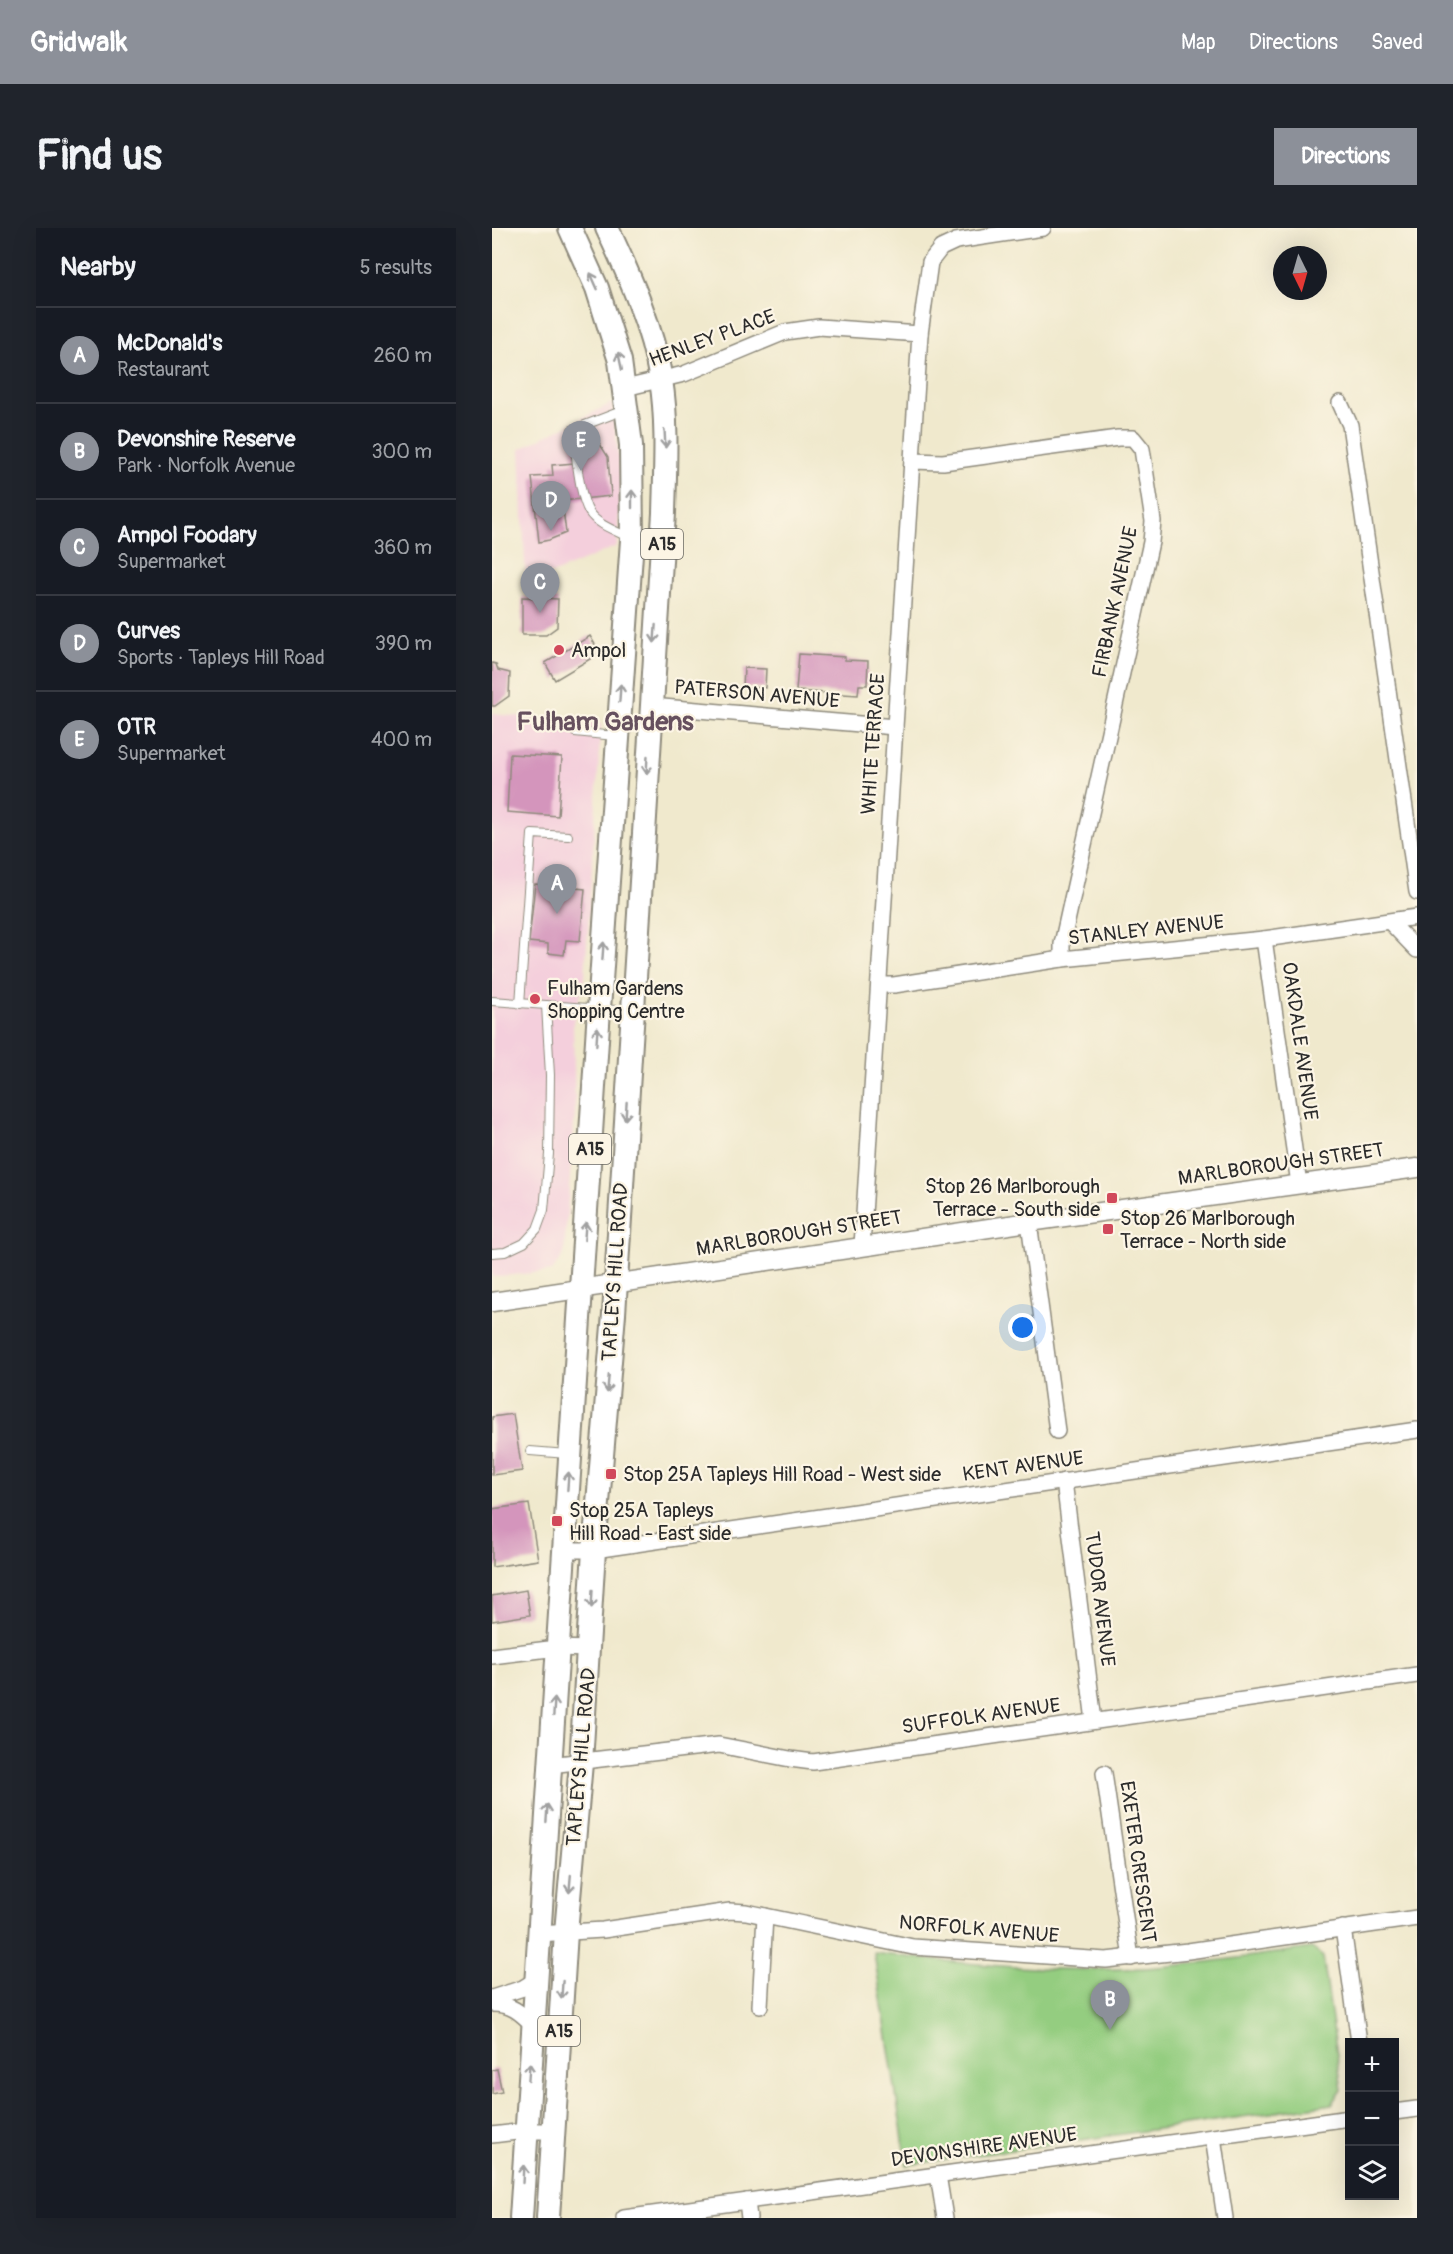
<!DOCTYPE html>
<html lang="en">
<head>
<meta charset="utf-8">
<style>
	:root { --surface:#171b24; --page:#20242c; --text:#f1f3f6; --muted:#9ea1a6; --line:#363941; --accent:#8c9099 }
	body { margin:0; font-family:Pangolin,sans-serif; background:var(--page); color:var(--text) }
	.controls { position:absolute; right:18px; bottom:18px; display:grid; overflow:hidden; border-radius:0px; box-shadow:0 6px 24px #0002 }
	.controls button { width:54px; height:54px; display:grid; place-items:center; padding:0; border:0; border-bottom:2px solid var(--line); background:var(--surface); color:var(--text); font:30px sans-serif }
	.compass { position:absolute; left:781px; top:18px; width:54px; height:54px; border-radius:50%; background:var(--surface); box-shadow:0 6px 24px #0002; rotate:175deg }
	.you { position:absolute; left:531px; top:1100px; width:21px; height:21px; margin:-15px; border:4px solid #fff; border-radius:50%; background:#1a73e8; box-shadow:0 0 0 9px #1a73e833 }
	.badge { display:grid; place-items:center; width:39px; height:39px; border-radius:50%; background:var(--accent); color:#fff; font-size:20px; font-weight:700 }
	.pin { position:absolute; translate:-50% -50px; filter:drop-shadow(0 2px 3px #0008) }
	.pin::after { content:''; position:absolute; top:32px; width:21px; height:18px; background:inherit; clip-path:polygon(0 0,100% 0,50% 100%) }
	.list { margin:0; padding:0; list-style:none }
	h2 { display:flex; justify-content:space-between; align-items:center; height:78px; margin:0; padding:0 24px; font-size:26px }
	h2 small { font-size:20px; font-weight:400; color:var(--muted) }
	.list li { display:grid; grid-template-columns:39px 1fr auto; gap:18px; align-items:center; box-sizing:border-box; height:96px; padding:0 24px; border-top:2px solid var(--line) }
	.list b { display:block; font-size:22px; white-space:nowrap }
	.list p { margin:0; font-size:20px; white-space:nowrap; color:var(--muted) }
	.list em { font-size:20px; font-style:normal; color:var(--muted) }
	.icon { flex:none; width:33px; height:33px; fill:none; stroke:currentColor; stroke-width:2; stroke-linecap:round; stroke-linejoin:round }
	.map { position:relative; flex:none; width:925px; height:1990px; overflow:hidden; border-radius:0px }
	header { display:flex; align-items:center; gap:36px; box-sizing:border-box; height:84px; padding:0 30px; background:var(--accent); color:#fff }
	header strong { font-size:28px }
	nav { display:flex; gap:33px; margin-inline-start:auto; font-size:21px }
	.intro { display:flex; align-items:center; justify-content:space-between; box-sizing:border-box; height:144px; padding:0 36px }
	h1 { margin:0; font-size:42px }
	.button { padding:15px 27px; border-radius:0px; background:var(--accent); color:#fff; font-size:21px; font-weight:700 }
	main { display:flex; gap:36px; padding:0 36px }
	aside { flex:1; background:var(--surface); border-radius:0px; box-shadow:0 6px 24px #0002 }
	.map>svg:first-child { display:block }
	.built { fill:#f4cfdc }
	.green { fill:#94cd80; stroke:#607c56; stroke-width:1.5 }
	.building { fill:#d495bc }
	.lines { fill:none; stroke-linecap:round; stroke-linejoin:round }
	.service-casing { stroke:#8e8a7c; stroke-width:10 }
	.minor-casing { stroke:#8e8a7c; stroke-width:18 }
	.tertiary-casing { stroke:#8e8a7c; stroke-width:21 }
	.primary-casing { stroke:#8e8a7c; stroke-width:26 }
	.service { stroke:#fff; stroke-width:8 }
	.minor { stroke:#fff; stroke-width:15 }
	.tertiary { stroke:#fff; stroke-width:18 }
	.primary { stroke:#fff; stroke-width:22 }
	.oneway { stroke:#a0a0a0 }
	.poi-dot { fill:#d1495b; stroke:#fcf5e5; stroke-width:2 }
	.labels { text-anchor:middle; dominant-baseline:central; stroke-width:4.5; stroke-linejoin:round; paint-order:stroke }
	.shield { fill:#fcf5e5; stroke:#6a6863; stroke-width:1.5 }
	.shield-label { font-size:18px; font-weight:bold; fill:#2b2b2b }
	.street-label { font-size:20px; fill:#2b2b2b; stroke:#fcf5e5 }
	.poi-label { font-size:20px; fill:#2b2b2b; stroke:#fcf5e5; text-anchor:start }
	.district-label { font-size:26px; font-weight:bold; fill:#66505e; stroke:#fcf5e5 }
</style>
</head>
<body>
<header>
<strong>Gridwalk</strong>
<nav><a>Map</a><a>Directions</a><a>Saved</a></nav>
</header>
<div class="intro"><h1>Find us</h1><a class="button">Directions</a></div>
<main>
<aside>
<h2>Nearby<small>5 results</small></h2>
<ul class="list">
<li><span class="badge">A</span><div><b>McDonald's</b><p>Restaurant</p></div><em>260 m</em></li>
<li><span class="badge">B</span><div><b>Devonshire Reserve</b><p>Park · Norfolk Avenue</p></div><em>300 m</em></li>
<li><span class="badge">C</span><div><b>Ampol Foodary</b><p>Supermarket</p></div><em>360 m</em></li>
<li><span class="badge">D</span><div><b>Curves</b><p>Sports · Tapleys Hill Road</p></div><em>390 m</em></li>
<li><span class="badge">E</span><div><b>OTR</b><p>Supermarket</p></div><em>400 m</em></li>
</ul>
</aside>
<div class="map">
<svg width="925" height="1990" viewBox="0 0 925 1990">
	<rect width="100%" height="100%" fill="#fcf5e5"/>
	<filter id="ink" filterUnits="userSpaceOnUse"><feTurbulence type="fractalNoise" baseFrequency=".0167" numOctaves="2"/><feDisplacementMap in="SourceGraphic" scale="12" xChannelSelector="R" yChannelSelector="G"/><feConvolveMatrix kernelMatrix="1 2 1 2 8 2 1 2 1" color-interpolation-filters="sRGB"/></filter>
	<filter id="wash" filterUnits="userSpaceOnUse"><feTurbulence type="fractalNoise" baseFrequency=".008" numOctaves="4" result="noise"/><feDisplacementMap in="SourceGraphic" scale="24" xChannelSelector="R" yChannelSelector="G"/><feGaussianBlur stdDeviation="1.35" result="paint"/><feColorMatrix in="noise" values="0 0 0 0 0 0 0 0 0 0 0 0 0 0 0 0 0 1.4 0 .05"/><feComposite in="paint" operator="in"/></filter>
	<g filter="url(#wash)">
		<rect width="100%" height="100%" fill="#f0e9cd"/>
		<g class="built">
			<path d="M120 175 129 249 125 318 34 357 28 221Z"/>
			<path d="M0 486 109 496 93 748 81 794 83 883 72 1026 60 1043 0 1049Z"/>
		</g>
		<path class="green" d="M820 1720 831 1729 850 1862 840 1876 415 1937 382 1725C472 1736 561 1745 652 1740 708 1737 764 1727 820 1720Z"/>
		<g id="blocks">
			<g class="building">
				<path d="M106 213 116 229 119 268 70 273 74 305 57 312 47 314 40 249 61 248 60 237 82 235 79 216Z"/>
				<path d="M30 369 66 371 65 399 54 407H30Z"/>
				<path d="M98 408 108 425 63 452 53 435Z"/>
				<path d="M307 426 353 429V432L376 433 375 457H367L366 467 304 463Z"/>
				<path d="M0 435 4 436 6 442 18 445 17 468 3 478H0Z"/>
				<path d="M252 440 274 441 273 460 251 459Z"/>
				<path d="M18 526 70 529 66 588 15 584Z"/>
				<path d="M43 656 93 661 88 713 74 712 72 727 56 725V716L37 714Z"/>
				<path d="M21 1186 30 1243 0 1247V1189Z"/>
				<path d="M37 1276 46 1332 0 1339V1281Z"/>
				<path d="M34 1362 38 1387 0 1393V1368Z"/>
				<path d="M5 1841 10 1864 0 1866V1842Z"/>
			</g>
		</g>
	</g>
	<g filter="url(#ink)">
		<use href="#blocks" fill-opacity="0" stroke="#8e8a7c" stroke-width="1.5"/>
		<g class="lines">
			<defs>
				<g id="service">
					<path d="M132 182 80 202C84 223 87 268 97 284 104 296 124 303 136 309"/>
					<path d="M83 504 123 508"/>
					<path d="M0 773 138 783"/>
					<path d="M28 776 40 606 76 608"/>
					<path d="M0 1025 13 1024 32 1015 45 1001 52 982 57 926 58 847 54 777"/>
					<path d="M38 1223 75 1226"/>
				</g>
				<g id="minor">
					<path d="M133 160 192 146 293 104 327 99 428 106"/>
					<path d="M848 175 858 197 925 664"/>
					<path d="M420 233 451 234 626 210H641L650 221 661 293 659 314 570 716V731"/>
					<path d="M159 478 403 499"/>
					<path d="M898 694 925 722"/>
					<path d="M772 711 807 956"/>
					<path d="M387 757H402L570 731 772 711 925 689"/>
					<path d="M537 994 565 1203"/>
					<path d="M370 1018 428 106 438 34 449 20 464 13 551 0"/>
					<path d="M572 1253 602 1493"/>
					<path d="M72 1322H102L925 1202"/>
					<path d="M0 1428 65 1420 97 1421"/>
					<path d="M58 1537 227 1517 298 1531 321 1534 925 1447"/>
					<path d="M612 1545 639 1730"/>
					<path d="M851 1700 867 1814"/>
					<path d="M46 1706 111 1702 238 1683 254 1684 421 1719 614 1732 696 1723 925 1690"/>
					<path d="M0 1770 31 1760 44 1752"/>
					<path d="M0 1776C19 1776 28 1784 41 1797"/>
					<path d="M268 1778 273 1688"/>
					<path d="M902 1884 925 1881"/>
					<path d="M0 1907 33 1903H60"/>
					<path d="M721 1909 733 1990"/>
					<path d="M446 1947 453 1990"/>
					<path d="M255 1973 257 1990"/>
					<path d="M132 1990 858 1890"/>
				</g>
				<path id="tertiary" d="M0 1074 537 994 925 940"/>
				<g id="primary">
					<path d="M29 1990 107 781 140 312 139 217 128 133 105 60 78 0"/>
					<path d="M56 1990 74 1704 89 1535 102 1322 122 1086 172 285C173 242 176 195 169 152 160 98 138 49 115 0"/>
				</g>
			</defs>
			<use href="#service" class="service-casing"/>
			<use href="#minor" class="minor-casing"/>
			<use href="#tertiary" class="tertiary-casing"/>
			<use href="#primary" class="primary-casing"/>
			<use href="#service" class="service"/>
			<use href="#minor" class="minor"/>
			<use href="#tertiary" class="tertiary"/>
			<use href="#primary" class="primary"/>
		</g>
		<defs><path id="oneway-shaft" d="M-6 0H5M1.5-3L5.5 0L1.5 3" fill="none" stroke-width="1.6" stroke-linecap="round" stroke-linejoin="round" transform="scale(1.5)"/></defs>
		<g class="oneway">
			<use href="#oneway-shaft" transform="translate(102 53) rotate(-114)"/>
			<use href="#oneway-shaft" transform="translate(128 133) rotate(-102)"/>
			<use href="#oneway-shaft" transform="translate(173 211) rotate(87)"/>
			<use href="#oneway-shaft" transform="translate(140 271) rotate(-90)"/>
			<use href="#oneway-shaft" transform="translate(163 406) rotate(94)"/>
			<use href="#oneway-shaft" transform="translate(128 465) rotate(-86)"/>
			<use href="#oneway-shaft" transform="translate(155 537) rotate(93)"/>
			<use href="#oneway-shaft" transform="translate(111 723) rotate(-86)"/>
			<use href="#oneway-shaft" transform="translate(105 808) rotate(-86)"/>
			<use href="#oneway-shaft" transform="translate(134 883) rotate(94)"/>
			<use href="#oneway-shaft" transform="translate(93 1003) rotate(-86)"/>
			<use href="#oneway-shaft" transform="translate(116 1156) rotate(95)"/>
			<use href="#oneway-shaft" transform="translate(76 1253) rotate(-86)"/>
			<use href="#oneway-shaft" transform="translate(100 1371) rotate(93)"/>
			<use href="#oneway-shaft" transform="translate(62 1479) rotate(-86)"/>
			<use href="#oneway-shaft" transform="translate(55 1585) rotate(-86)"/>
			<use href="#oneway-shaft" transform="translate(78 1656) rotate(95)"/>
			<use href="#oneway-shaft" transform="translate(70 1762) rotate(94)"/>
			<use href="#oneway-shaft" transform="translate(37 1844) rotate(-86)"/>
			<use href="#oneway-shaft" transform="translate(31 1946) rotate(-87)"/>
		</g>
	</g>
	<g class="poi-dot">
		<circle cx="67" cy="422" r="6"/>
		<circle cx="43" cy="771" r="6"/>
		<rect x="614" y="964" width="12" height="12" rx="3"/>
		<rect x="610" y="995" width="12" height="12" rx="3"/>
		<rect x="113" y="1240" width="12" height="12" rx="3"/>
		<rect x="59" y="1287" width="12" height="12" rx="3"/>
	</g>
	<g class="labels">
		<g class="shield">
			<rect x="149" y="301" width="42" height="30" rx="4.5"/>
			<rect x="77" y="906" width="42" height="30" rx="4.5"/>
			<rect x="46" y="1788" width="42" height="30" rx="4.5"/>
		</g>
		<g class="shield-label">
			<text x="170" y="316">A15</text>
			<text x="98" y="921">A15</text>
			<text x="67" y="1803">A15</text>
		</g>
		<g class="street-label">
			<text transform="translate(220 110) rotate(-20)">HENLEY PLACE</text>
			<text transform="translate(623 374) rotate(-78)">FIRBANK AVENUE</text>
			<text transform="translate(265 466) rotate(5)">PATERSON AVENUE</text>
			<text transform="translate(381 516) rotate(-86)">WHITE TERRACE</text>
			<text transform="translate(654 702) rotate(-6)">STANLEY AVENUE</text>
			<text transform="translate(808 813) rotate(82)">OAKDALE AVENUE</text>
			<text transform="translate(789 936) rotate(-8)">MARLBOROUGH STREET</text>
			<text transform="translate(307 1005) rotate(-9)">MARLBOROUGH STREET</text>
			<text transform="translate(123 1044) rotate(-86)">TAPLEYS HILL ROAD</text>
			<text transform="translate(531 1238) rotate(-8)">KENT AVENUE</text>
			<text transform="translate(608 1371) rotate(83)">TUDOR AVENUE</text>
			<text transform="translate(489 1488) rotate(-8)">SUFFOLK AVENUE</text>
			<text transform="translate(89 1529) rotate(-85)">TAPLEYS HILL ROAD</text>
			<text transform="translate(646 1634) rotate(82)">EXETER CRESCENT</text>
			<text transform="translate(487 1701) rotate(5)">NORFOLK AVENUE</text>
			<text transform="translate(492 1919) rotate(-8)">DEVONSHIRE AVENUE</text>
		</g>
		<g class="poi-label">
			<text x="79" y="422">Ampol</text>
			<text x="55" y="760">Fulham Gardens<tspan x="55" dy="23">Shopping Centre</tspan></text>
			<text x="608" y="958" text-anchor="end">Stop 26 Marlborough<tspan x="608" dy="23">Terrace - South side</tspan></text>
			<text x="628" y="990">Stop 26 Marlborough<tspan x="628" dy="23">Terrace - North side</tspan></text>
			<text x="131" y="1246">Stop 25A Tapleys Hill Road - West side</text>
			<text x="77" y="1282">Stop 25A Tapleys<tspan x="77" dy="23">Hill Road - East side</tspan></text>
		</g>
		<g class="district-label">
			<text x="113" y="494">Fulham Gardens</text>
		</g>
	</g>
</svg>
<div class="controls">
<button>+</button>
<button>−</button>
<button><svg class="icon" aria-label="layers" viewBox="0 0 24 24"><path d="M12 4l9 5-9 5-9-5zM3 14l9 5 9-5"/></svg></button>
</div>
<svg class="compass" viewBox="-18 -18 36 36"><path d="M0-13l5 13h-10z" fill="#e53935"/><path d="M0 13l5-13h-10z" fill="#9ea1a6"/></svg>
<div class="you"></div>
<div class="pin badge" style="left:65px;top:686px">A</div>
<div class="pin badge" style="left:618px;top:1802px">B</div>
<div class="pin badge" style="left:48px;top:385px">C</div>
<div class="pin badge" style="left:59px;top:303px">D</div>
<div class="pin badge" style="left:89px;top:243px">E</div>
</div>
</main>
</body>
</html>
